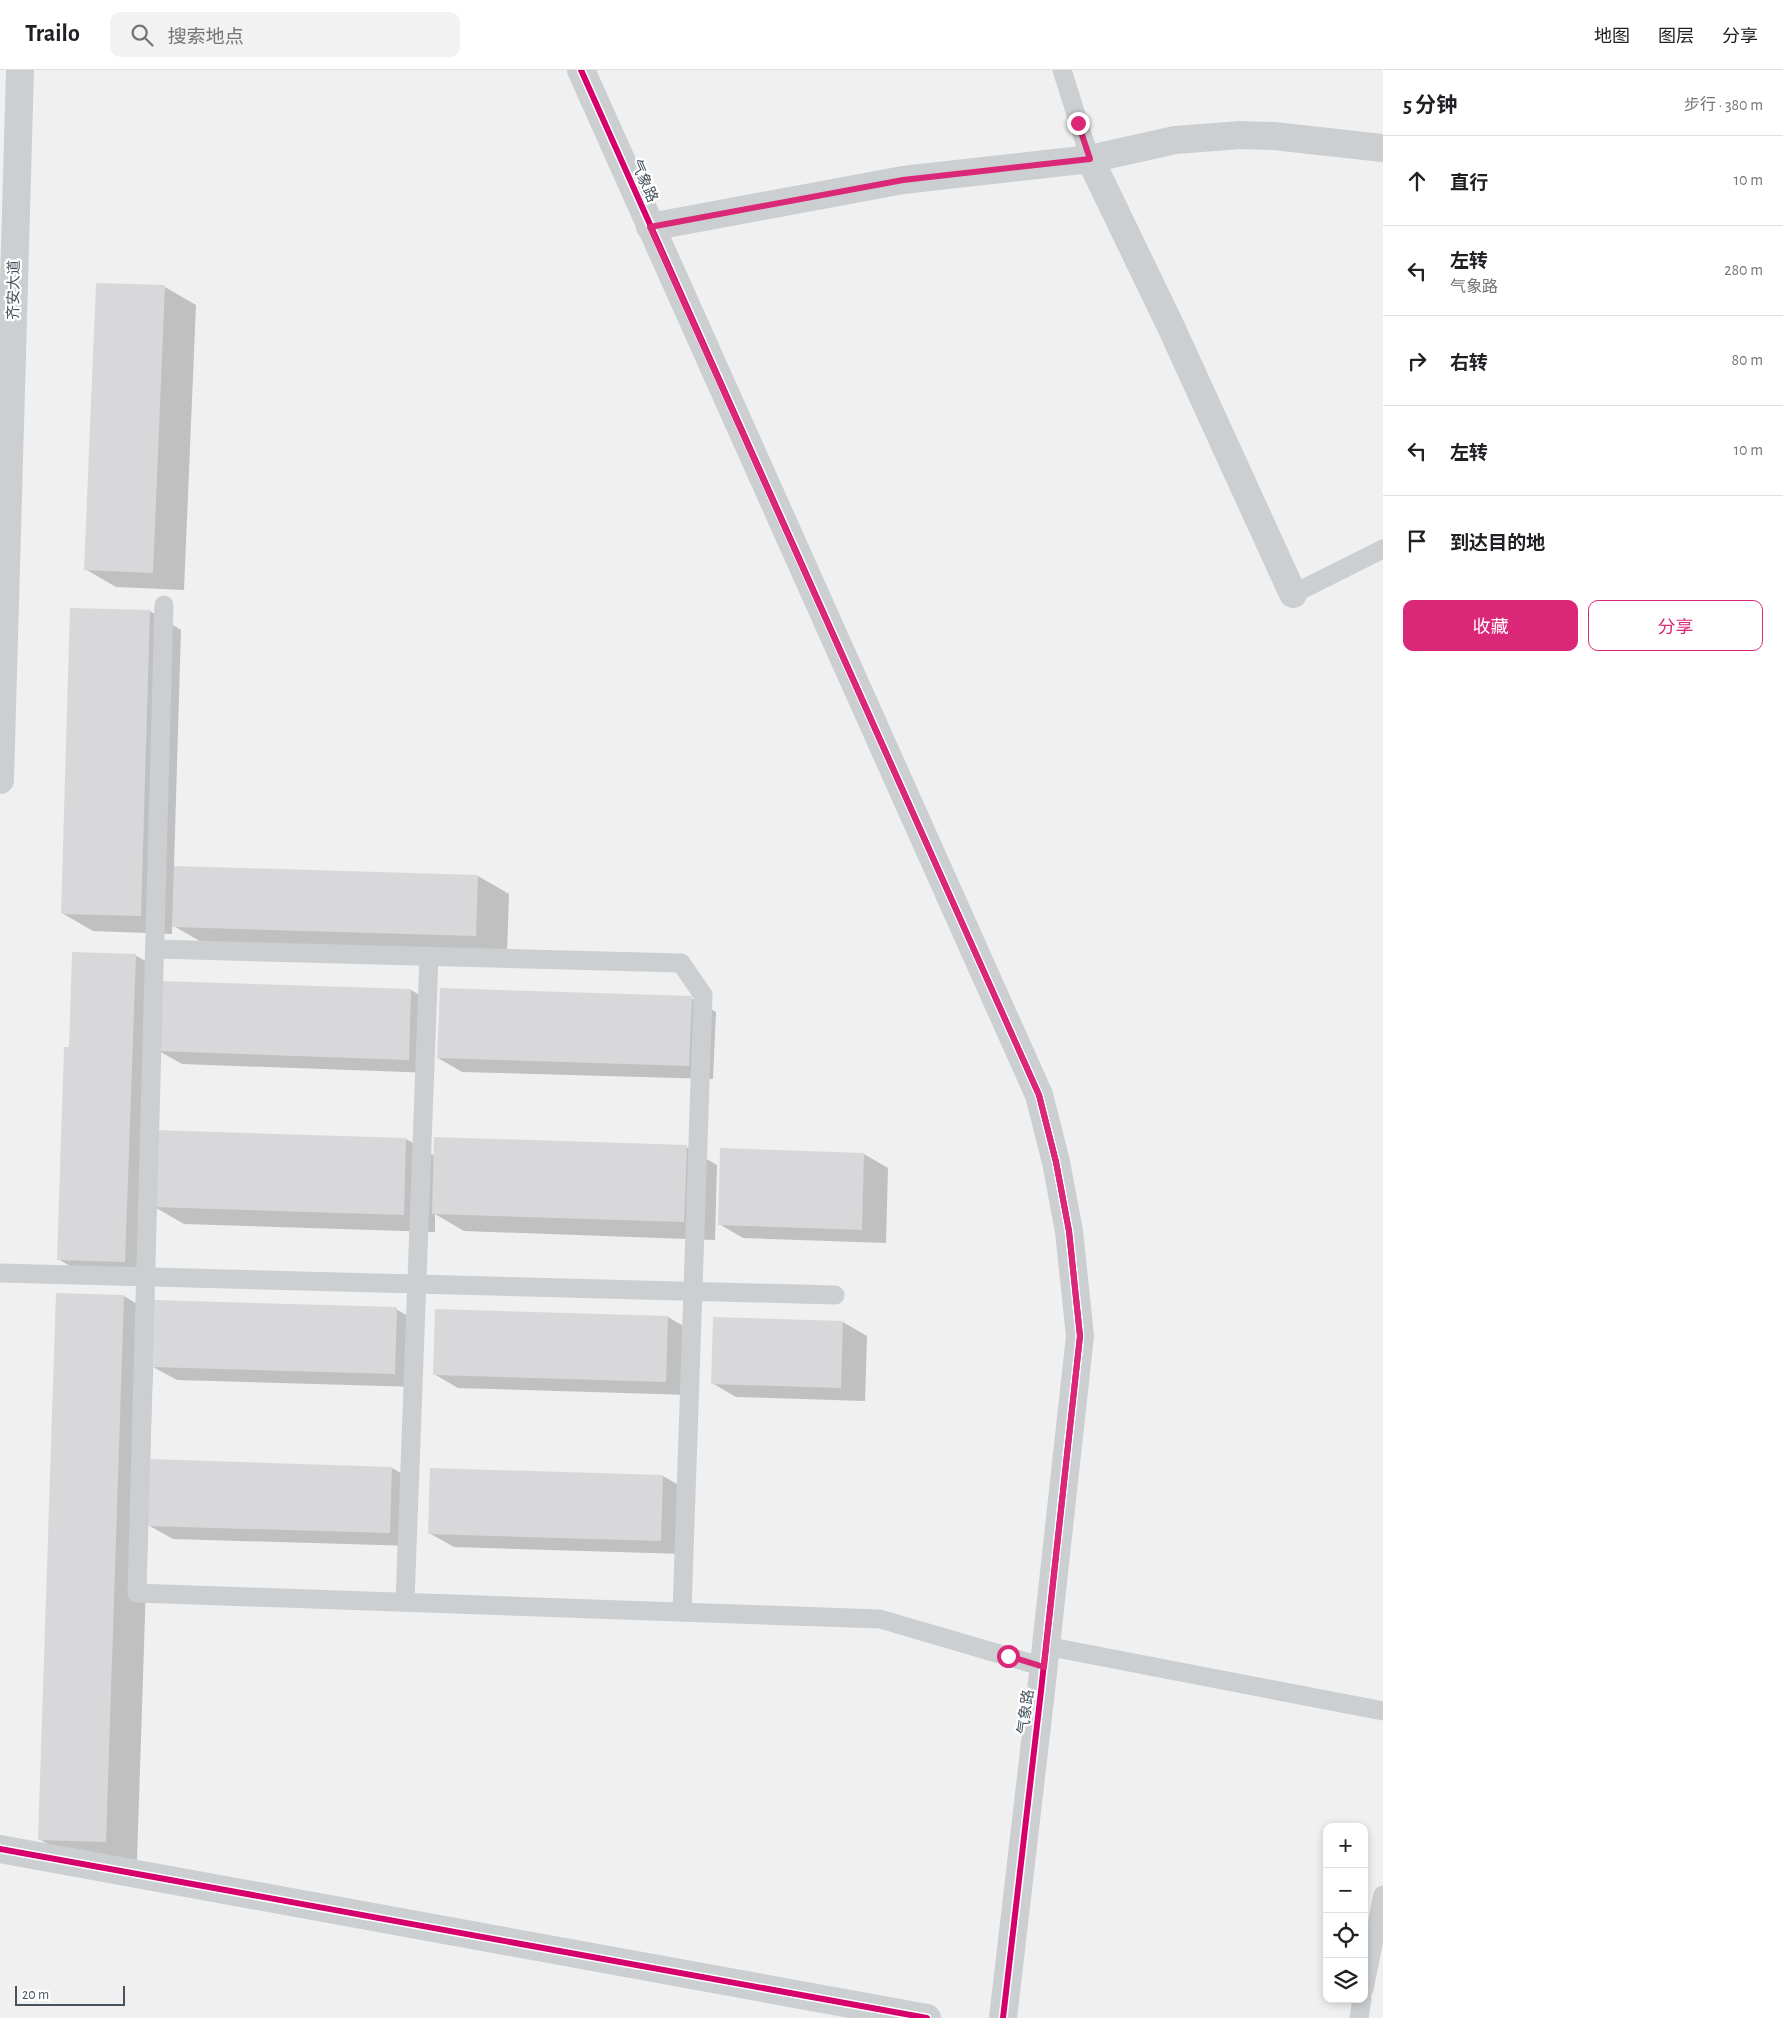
<!DOCTYPE html>
<html lang="zh">
<head>
<meta charset="utf-8">
<style>
	:root { --surface:#fff; --page:#f2f2f2; --text:#202124; --muted:#757577; --line:#e0e0e0; --accent:#db2777 }
	body { margin:0; font-family:"Alegreya Sans","Noto Sans SC",sans-serif; background:var(--page); color:var(--text) }
	.controls { position:absolute; right:15px; bottom:15px; display:grid; overflow:hidden; border-radius:10px; box-shadow:0 2px 8px #0003 }
	.controls button { width:45px; height:45px; display:grid; place-items:center; padding:0; border:0; border-bottom:1px solid var(--line); background:var(--surface); color:var(--text); font:25px sans-serif }
	.scale { position:absolute; left:15px; bottom:12px; width:110px; box-sizing:border-box; padding-left:5px; border:2px solid #46535e; border-top:0; font-size:14px; line-height:18px; white-space:nowrap; color:#46535e; -webkit-text-stroke:4px #fff; paint-order:stroke }
	.stop { position:absolute; width:15px; height:15px; margin:-11px; border:4px solid #db2777; border-radius:50%; background:#fff }
	.stop.end { background:#db2777; border-color:#fff; box-shadow:0 1px 5px #0008 }
	.list { margin:0; padding:0; list-style:none }
	h2 { display:flex; justify-content:space-between; align-items:center; height:65px; margin:0; padding:0 20px; font-size:21px }
	h2 small { font-size:16px; font-weight:400; color:var(--muted) }
	.list li { display:grid; grid-template-columns:32px 1fr auto; gap:15px; align-items:center; box-sizing:border-box; height:90px; padding:0 20px; border-top:1px solid var(--line) }
	.list b { display:block; font-size:19px; white-space:nowrap }
	.list p { margin:0; font-size:16px; white-space:nowrap; color:var(--muted) }
	.list em { font-size:16px; font-style:normal; color:var(--muted) }
	.actions { display:flex; gap:10px; padding:15px 20px }
	.actions a { flex:1; padding:11px 0; border:1px solid var(--accent); border-radius:10px; text-align:center; font-size:18px; color:var(--accent) }
	.actions .main { background:var(--accent); color:#fff }
	.icon { flex:none; width:28px; height:28px; fill:none; stroke:currentColor; stroke-width:2; stroke-linecap:round; stroke-linejoin:round }
	.map { position:relative; flex:none; width:1383px; height:1948px; overflow:hidden }
	header { display:flex; align-items:center; gap:30px; box-sizing:border-box; height:70px; padding:0 25px; background:var(--surface); border-bottom:1px solid var(--line) }
	header strong { font-size:24px }
	nav { display:flex; gap:28px; margin-inline-start:auto; font-size:18px }
	.search { width:350px; height:45px; background:var(--page); display:flex; align-items:center; gap:12px; box-sizing:border-box; padding:0 18px; border-radius:10px; color:var(--muted); font-size:19px }
	main { display:flex }
	aside { flex:1; background:var(--surface) }
	.map>svg:first-child { display:block }
	.shadow { fill:#0003 }
	.building { fill:#d8d8da }
	.lines { fill:none; stroke-linecap:round; stroke-linejoin:round }
	.service { stroke:#cbcfd1; stroke-width:19 }
	.minor { stroke:#cbcfd1; stroke-width:28 }
	.tertiary { stroke:#cbcfd1; stroke-width:28 }
	.cycleway-casing { stroke:#fff; stroke-width:9 }
	.cycleway { stroke:#d6006c; stroke-width:6 }
	.route { stroke:#db2777; stroke-width:6 }
	.labels { text-anchor:middle; dominant-baseline:central; stroke-width:4.5; stroke-linejoin:round; paint-order:stroke }
	.street-label { font-size:15px; fill:#46535e; stroke:#fff }
</style>
</head>
<body>
<header>
<strong>Trailo</strong>
<div class="search"><svg class="icon" aria-label="search" viewBox="0 0 24 24"><circle cx="10" cy="10" r="6"/><path d="M15 15l6 6"/></svg>搜索地点</div>
<nav><a>地图</a><a>图层</a><a>分享</a></nav>
</header>
<main>
<div class="map">
<svg width="1383" height="1948" viewBox="0 0 1383 1948">
	<rect width="100%" height="100%" fill="#f1f0f0"/>
	<g class="shadow">
		<path d="M165 217 196 235 184 520 116 517 85 499Z"/>
		<path d="M71 539 150 541 181 560 174 797 478 806 509 824 507 883 205 874 172 855V864L93 861 62 843Z"/>
		<path d="M135 885 159 899V912L411 920 435 934 433 1003 182 994 157 980 154 1061 406 1069 435 1086 686 1077 717 1095 715 1170 464 1161 435 1144V1162L184 1154 151 1135 149 1206 82 1203 58 1189 70 979Z"/>
		<path d="M691 928 716 942 713 1009 462 1002 438 988Z"/>
		<path d="M864 1084 888 1098 886 1173 743 1168 719 1154Z"/>
		<path d="M124 1226 154 1244 396 1239 420 1253 419 1317 177 1310 153 1297 150 1391 392 1398 416 1412 414 1476 173 1469 148 1455 137 1790 70 1787 39 1769Z"/>
		<path d="M668 1247 692 1261 690 1325 458 1318 434 1304Z"/>
		<path d="M843 1252 867 1266 865 1331 736 1327 712 1313Z"/>
		<path d="M431 1399 663 1406 687 1420 685 1484 454 1477 429 1463Z"/>
	</g>
	<g class="building">
		<path d="M96 213 165 215 153 503 84 500Z"/>
		<path d="M70 538 150 540 141 846 61 844Z"/>
		<path d="M174 796 478 805 476 866 172 857Z"/>
		<path d="M72 882 136 884 125 1192 57 1190 64 977H69Z"/>
		<path d="M159 911 411 919 409 990 157 981Z"/>
		<path d="M440 918 692 926 689 996 437 988Z"/>
		<path d="M154 1060 406 1068 404 1145 151 1137Z"/>
		<path d="M434 1067 687 1075 684 1152 432 1144Z"/>
		<path d="M720 1078 864 1083 862 1160 718 1155Z"/>
		<path d="M56 1223 124 1225 106 1772 38 1770Z"/>
		<path d="M154 1230 397 1237 395 1304 151 1297Z"/>
		<path d="M435 1239 668 1246 666 1312 433 1305Z"/>
		<path d="M713 1247 843 1251 841 1318 711 1314Z"/>
		<path d="M149 1389 392 1397 390 1463 147 1456Z"/>
		<path d="M430 1398 663 1405 661 1471 428 1464Z"/>
	</g>
	<g class="lines">
		<g class="service">
			<path d="M1062 0 1090 89"/>
			<path d="M1293 524 1383 479"/>
			<path d="M164 535 137 1523 880 1549 1044 1597"/>
			<path d="M155 879 681 893 703 925 682 1542"/>
			<path d="M0 1203 835 1225"/>
			<path d="M405 1532 429 886"/>
			<path d="M1046 1576 1383 1641"/>
			<path d="M1364 1919 1383 1825"/>
			<path d="M1359 1948 1362 1929"/>
		</g>
		<g class="minor">
			<path d="M581 0 1039 1025 1056 1092 1069 1161 1080 1266 1041 1621 1003 1948"/>
			<path d="M1090 89 1171 257 1293 524"/>
			<path d="M650 157 903 110 1090 89 1175 70 1241 65 1274 66 1383 78"/>
			<path d="M0 1779 927 1948"/>
		</g>
		<path class="tertiary" d="M0 710 20 0"/>
		<defs>
			<g id="cycleway">
				<path d="M581 0 1039 1025 1056 1092 1069 1161 1080 1266 1041 1621 1003 1948"/>
				<path d="M0 1779 927 1948"/>
			</g>
		</defs>
		<use href="#cycleway" class="cycleway-casing"/>
		<use href="#cycleway" class="cycleway"/>
	</g>
	<g class="lines">
		<path class="route" d="M1008 1586 1044 1597 1080 1266 1069 1161 1056 1092 1039 1025 650 157 903 110 1090 89 1078 53"/>
	</g>
	<g class="labels">
		<g class="street-label">
			<text transform="translate(644 111) rotate(66)">气象路</text>
			<text transform="translate(14 220) rotate(-89)">齐安大道</text>
			<text transform="translate(1026 1642) rotate(-83)">气象路</text>
		</g>
	</g>
</svg>
<div class="controls">
<button>+</button>
<button>−</button>
<button><svg class="icon" aria-label="locate" viewBox="0 0 24 24"><circle cx="12" cy="12" r="6"/><path d="M12 2v4M12 18v4M2 12h4M18 12h4"/></svg></button>
<button><svg class="icon" aria-label="layers" viewBox="0 0 24 24"><path d="M12 4l9 5-9 5-9-5zM3 14l9 5 9-5"/></svg></button>
</div>
<div class="scale">20 m</div>
<div class="stop" style="left:1008px;top:1586px"></div>
<div class="stop end" style="left:1078px;top:53px"></div>
</div>
<aside>
<h2>5 分钟<small>步行 · 380 m</small></h2>
<ul class="list">
<li><svg class="icon" aria-label="ahead" viewBox="0 0 24 24"><path d="M12 20V5M6 11l6-6 6 6"/></svg><div><b>直行</b></div><em>10 m</em></li>
<li><svg class="icon" aria-label="left" viewBox="0 0 24 24"><path d="M17 20v-9H6M10 6l-5 5 5 5"/></svg><div><b>左转</b><p>气象路</p></div><em>280 m</em></li>
<li><svg class="icon" aria-label="right" viewBox="0 0 24 24"><path d="M7 20v-9h11M14 6l5 5-5 5"/></svg><div><b>右转</b></div><em>80 m</em></li>
<li><svg class="icon" aria-label="left" viewBox="0 0 24 24"><path d="M17 20v-9H6M10 6l-5 5 5 5"/></svg><div><b>左转</b></div><em>10 m</em></li>
<li><svg class="icon" aria-label="arrive" viewBox="0 0 24 24"><path d="M6 21V4h12l-3 4 3 4H6"/></svg><div><b>到达目的地</b></div></li>
</ul>
<div class="actions"><a class="main">收藏</a><a>分享</a></div>
</aside>
</main>
</body>
</html>
